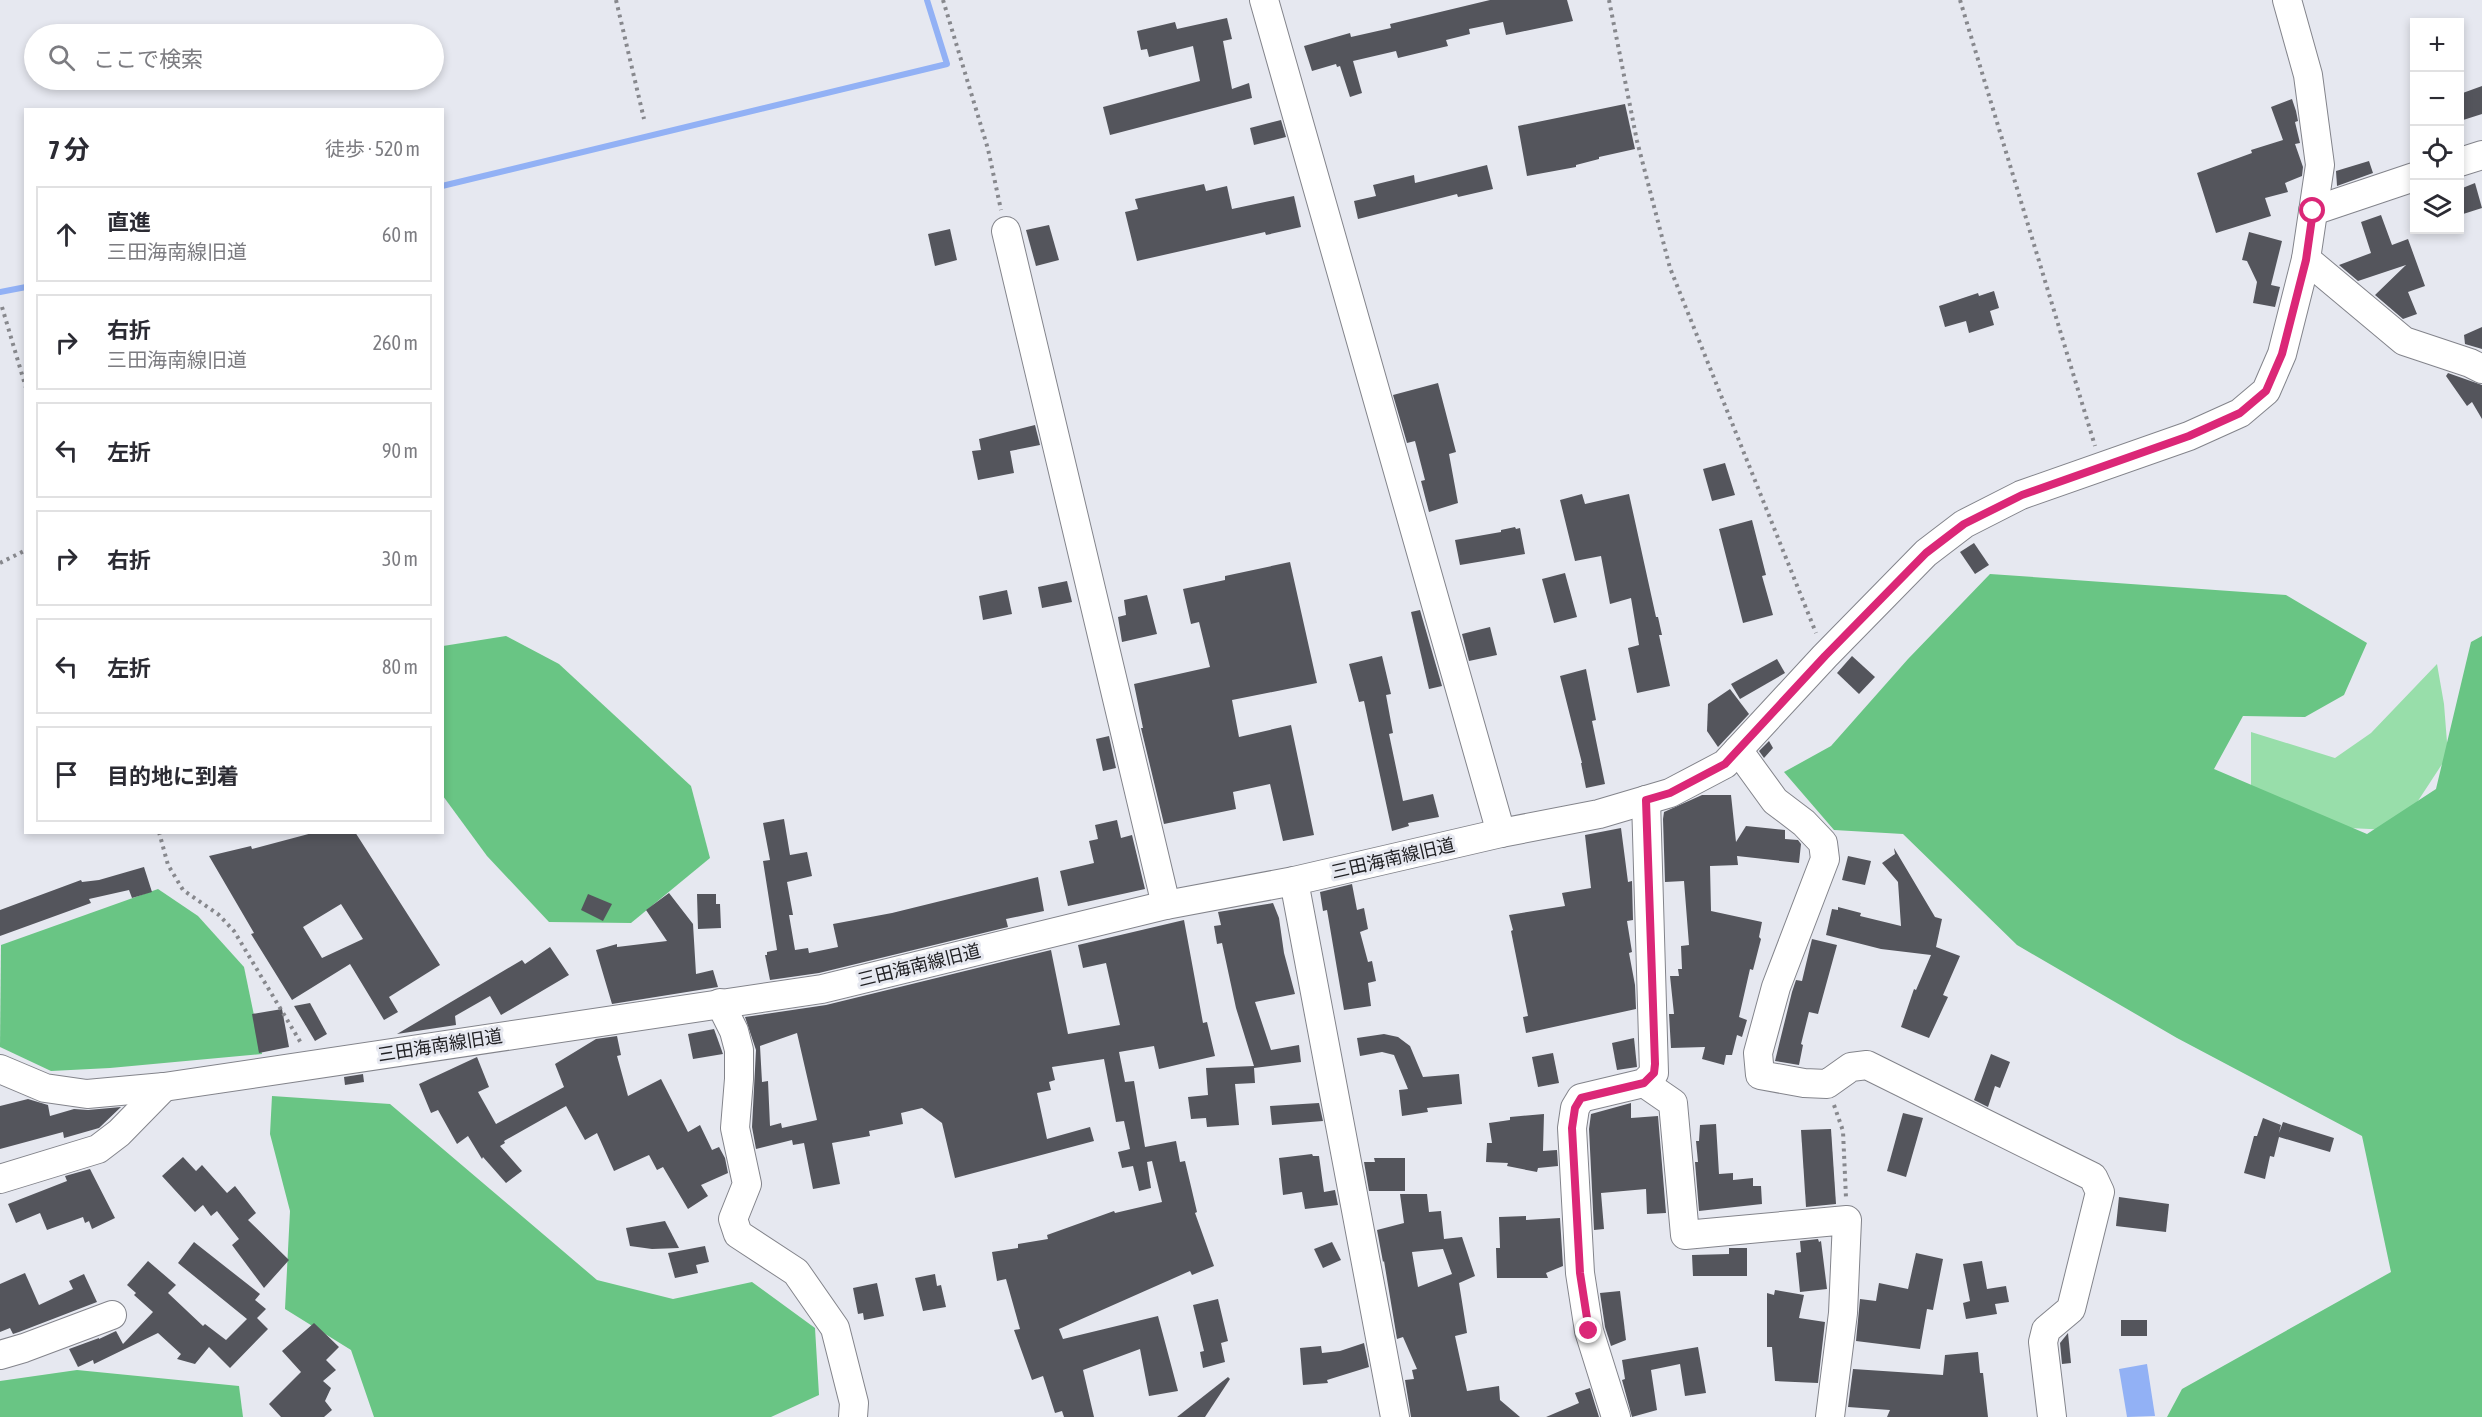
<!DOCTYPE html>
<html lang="ja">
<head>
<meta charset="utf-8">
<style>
	:root { --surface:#fff; --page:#f2f2f3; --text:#2b2b33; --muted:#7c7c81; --line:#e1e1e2 }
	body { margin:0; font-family:"Asap Condensed","Noto Sans JP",sans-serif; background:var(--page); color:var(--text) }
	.controls { position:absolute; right:18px; top:18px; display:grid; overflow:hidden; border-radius:0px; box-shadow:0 3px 9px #0003 }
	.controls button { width:54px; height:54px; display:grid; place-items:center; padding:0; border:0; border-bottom:2px solid var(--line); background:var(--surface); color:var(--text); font:30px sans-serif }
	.stop { position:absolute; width:18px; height:18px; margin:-14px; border:4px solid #db2777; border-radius:50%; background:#fff }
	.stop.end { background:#db2777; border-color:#fff; box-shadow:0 2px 6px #0008 }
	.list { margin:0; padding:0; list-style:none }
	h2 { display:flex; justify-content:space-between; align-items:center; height:78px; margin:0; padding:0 24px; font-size:26px }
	h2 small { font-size:20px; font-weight:400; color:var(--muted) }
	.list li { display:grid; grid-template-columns:39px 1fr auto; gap:18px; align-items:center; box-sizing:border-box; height:96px; margin:0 12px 12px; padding:0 12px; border:2px solid var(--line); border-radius:0px }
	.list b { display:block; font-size:22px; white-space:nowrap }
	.list p { margin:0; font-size:20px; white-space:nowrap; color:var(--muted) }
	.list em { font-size:20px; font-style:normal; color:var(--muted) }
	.icon { flex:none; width:33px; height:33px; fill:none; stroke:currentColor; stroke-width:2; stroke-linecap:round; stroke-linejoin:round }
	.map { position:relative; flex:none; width:2482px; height:1417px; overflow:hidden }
	.search { position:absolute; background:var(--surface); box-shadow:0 3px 9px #0003; left:24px; top:24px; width:420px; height:66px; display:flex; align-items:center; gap:15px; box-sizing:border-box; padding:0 21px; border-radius:33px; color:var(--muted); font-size:22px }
	.panel { position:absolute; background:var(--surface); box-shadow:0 3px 9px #0003; left:24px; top:108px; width:420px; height:726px; border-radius:0px }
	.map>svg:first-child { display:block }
	.green { fill:#98deaa }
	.forest { fill:#69c584 }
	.water { fill:#92b1f5 }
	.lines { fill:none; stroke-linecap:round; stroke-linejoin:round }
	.stream { stroke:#92b1f5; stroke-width:6 }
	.building { fill:#54555c; fill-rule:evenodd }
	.minor-casing { stroke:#83848b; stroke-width:30 }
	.path { stroke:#87888d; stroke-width:4; stroke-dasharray:3 4.5; stroke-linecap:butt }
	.minor { stroke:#fff; stroke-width:28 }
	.route { stroke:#db2777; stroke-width:8 }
	.labels { text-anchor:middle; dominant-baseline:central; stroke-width:6; stroke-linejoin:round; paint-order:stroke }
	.street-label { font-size:18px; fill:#212124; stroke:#e6e8f0 }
</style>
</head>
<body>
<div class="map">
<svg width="2482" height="1417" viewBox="0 0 2482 1417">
	<rect width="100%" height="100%" fill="#e6e8f0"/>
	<path class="green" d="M2437 664 2444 704 2448 755 2414 807 2390 830 2349 828 2251 789V732L2335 758 2371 733Z"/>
	<g class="forest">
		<path d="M1990 574 2286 595 2367 643 2344 695 2305 717 2243 716 2214 769 2367 834 2436 789 2471 642 2482 636V1417H2167L2182 1389 2391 1272 2362 1136 2177 1038 2017 945 1903 834 1834 830 1784 772 1831 746 1908 659Z"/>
		<path d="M506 636 559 664 691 786 710 858 631 923 549 922 487 856 443 796V646Z"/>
		<path d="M158 889 198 916 244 967 262 1054 110 1068 51 1071 0 1047 1 945Z"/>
		<path d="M272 1096 390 1104 597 1280 673 1299 752 1282 815 1328 819 1395 771 1417H374L351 1350 285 1309 290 1211 270 1134Z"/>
		<path d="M77 1370 239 1386 243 1417H0V1381Z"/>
	</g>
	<path class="water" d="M2147 1364 2155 1416 2127 1417 2119 1369Z"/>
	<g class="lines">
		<g class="stream">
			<path d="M442 186 947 64 927 0"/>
			<path d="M0 292 26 287"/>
		</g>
	</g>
	<g class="building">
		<path d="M1490 0H1567L1573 21 1506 35 1503 22 1469 29 1470 34 1446 40 1448 46 1398 58 1396 51 1353 61 1362 93 1350 97 1340 66 1337 67 1336 64 1312 71 1304 46 1350 33 1351 37 1391 28 1390 24Z"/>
		<path d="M1227 18 1232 39 1223 41 1232 89 1249 83 1252 98 1110 135 1103 107 1200 81 1193 46 1149 57 1147 49 1141 50 1137 31 1175 22 1177 29Z"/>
		<path d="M2482 86V114L2460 121V94Z"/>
		<path d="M2292 99 2296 111 2298 121 2295 122 2300 143 2295 144 2303 167 2302 176 2285 183 2288 192 2265 198 2271 216 2216 233 2197 173 2252 153 2251 150 2283 140 2271 107Z"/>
		<path d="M1625 104 1635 149 1599 157V159L1576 165V167L1527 176 1518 126Z"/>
		<path d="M1281 120 1286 137 1254 145 1250 128Z"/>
		<path d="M2369 161 2373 173 2337 186 2336 171Z"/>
		<path d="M1487 165 1493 189 1458 197 1457 194 1358 219 1354 201 1376 196 1373 185 1414 175 1415 183Z"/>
		<path d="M2475 183 2482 208 2460 215V189Z"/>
		<path d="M1204 184 1206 191 1227 186 1232 209 1294 196 1301 227 1266 235 1265 232 1137 261 1125 212 1138 209 1135 199Z"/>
		<path d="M2381 215 2392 245 2408 239 2425 286 2408 292 2417 314 2403 319 2375 295 2406 265 2358 281 2339 265 2371 253 2361 222Z"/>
		<path d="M1049 225 1059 260 1036 266 1026 230Z"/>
		<path d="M950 229 957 260 935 266 928 234Z"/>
		<path d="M2249 232 2282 241 2271 285 2280 287 2275 307 2253 303 2257 282 2247 261 2242 260Z"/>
		<path d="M1994 291 1999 308 1990 311 1994 325 1969 333 1966 321 1945 327 1939 306 1978 293 1979 296Z"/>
		<path d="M2482 327V349L2465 344 2464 335Z"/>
		<path d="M2448 373 2482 385V419L2472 402 2467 406 2446 376Z"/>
		<path d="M1438 383 1456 452 1449 454 1458 503 1429 512 1421 481 1425 480 1415 441 1407 443 1393 395Z"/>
		<path d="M1035 425 1040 445 1010 451 1014 473 978 480 972 451 981 450 979 439Z"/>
		<path d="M1725 463 1735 495 1712 501 1703 469Z"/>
		<path d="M1582 494 1585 504 1629 494 1656 617H1658L1662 635H1659L1670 686 1637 693 1628 648 1639 645 1631 598 1610 604 1601 556 1575 561 1560 500Z"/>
		<path d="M1752 520 1766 575 1762 576 1773 615 1743 623 1719 529Z"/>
		<path d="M1515 527 1516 529 1520 528 1525 554 1460 565 1455 540 1501 532V530Z"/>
		<path d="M1974 543 1989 565 1975 574 1960 552Z"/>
		<path d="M1290 562 1317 683 1232 700 1239 737 1291 725 1314 835 1283 841 1270 784 1233 792 1236 809 1164 824 1141 728H1143L1134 684 1210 667 1199 622 1191 624 1183 589 1225 580V576Z"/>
		<path d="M1565 573 1577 617 1554 623 1542 579Z"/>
		<path d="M1067 581 1072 602 1042 608 1038 587Z"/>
		<path d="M1007 590 1012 614 983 620 979 596Z"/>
		<path d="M1147 595 1157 634 1122 642 1118 617 1126 615 1124 600Z"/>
		<path d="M1420 610 1442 686 1429 689 1411 612Z"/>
		<path d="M1490 627 1497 655 1469 661 1462 634Z"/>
		<path d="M1382 656 1391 694 1386 695 1393 733 1389 734 1403 801 1433 794 1439 817 1408 823 1409 826 1392 831 1364 701 1359 702 1349 664Z"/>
		<path d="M1852 656 1875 677 1859 694 1837 673Z"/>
		<path d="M1777 659 1785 673 1740 699 1731 684Z"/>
		<path d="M1586 669 1596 720 1592 721 1605 784 1586 788 1581 763H1582L1560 676Z"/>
		<path d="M1730 689 1749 714 1718 747 1707 731 1708 704Z"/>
		<path d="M1109 736 1116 768 1103 771 1096 739Z"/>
		<path d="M1769 741 1773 748 1764 758 1759 751Z"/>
		<path d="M1702 795H1731L1736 842 1746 826 1785 830V839L1798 840 1801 844 1799 863 1737 856 1738 865 1710 866 1711 911 1762 922 1759 937 1761 939 1753 970 1750 969 1739 1017 1747 1020 1742 1037 1737 1035 1732 1055H1726L1724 1065 1702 1059 1705 1047 1671 1048 1669 1014H1674L1670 976H1679L1678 969H1682L1681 946 1689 945 1684 881 1665 882 1663 819 1664 812Z"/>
		<path d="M784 819 790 855 807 852 812 876 787 882 793 915H789L795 950 808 948 809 953 838 947 833 924 892 913 1038 877 1044 911 1006 919 1008 927 819 973 770 980 765 955H767V952L777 950 763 861 770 860 763 823Z"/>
		<path d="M1117 820 1121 838 1132 835 1145 889 1068 906 1060 871 1094 863 1089 841 1098 839 1095 825Z"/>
		<path d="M1621 828 1628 882 1632 881 1633 920 1627 921 1632 952 1629 953 1635 985 1636 1009 1526 1033 1523 1017 1528 1016 1511 931 1513 930 1509 915 1565 906 1562 893 1591 888 1585 835Z"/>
		<path d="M316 832H355L440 965 389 997 398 1012 384 1020 350 964 292 1000 251 934 254 933 209 856 251 846 252 849ZM341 904 363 939 322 958 303 927Z"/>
		<path d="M1894 848 1935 917 1942 919 1936 947 1960 956 1943 995 1948 997 1929 1038 1901 1027 1914 989 1916 990 1931 955 1881 949 1826 935 1832 909 1838 910V907L1861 913 1860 916 1901 926 1898 882 1882 863 1895 854Z"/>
		<path d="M1848 856 1871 861 1865 885 1842 880Z"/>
		<path d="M144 867 152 892 132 898 129 890 89 899 91 903 0 936V910L81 880 82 882 99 880Z"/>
		<path d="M1352 884 1357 910 1364 908 1368 929 1360 932 1368 962 1372 961 1376 981 1368 983 1371 1006 1344 1010 1327 910 1323 911 1320 892Z"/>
		<path d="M669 893 693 924 696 974 713 970 718 987 612 1004 596 950 617 944V947L667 941 646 910Z"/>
		<path d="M588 894 612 904 603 921 581 910Z"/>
		<path d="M697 894H716V904H720L721 928 698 929Z"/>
		<path d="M1273 903 1279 918 1284 953 1295 994 1255 1002 1271 1050 1299 1045 1301 1062 1254 1068 1255 1083 1235 1084 1239 1125 1207 1127 1206 1118 1191 1119 1188 1097 1208 1095 1206 1068 1254 1066 1236 1008 1222 943 1217 944 1214 926 1221 925 1218 912Z"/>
		<path d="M1184 920 1203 1023 1207 1022 1215 1056 1159 1069 1154 1046 1119 1052 1125 1082 1134 1081 1145 1147 1176 1141 1180 1162 1185 1161 1197 1212 1195 1213 1214 1266 1192 1275 1190 1271 1059 1329 1063 1339 1158 1316 1178 1391 1149 1396 1140 1349 1083 1370 1094 1417H1064L1062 1411 1055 1413 1043 1376 1032 1380 1014 1330 1020 1329 1006 1279 997 1281 992 1252 1018 1248V1244L1048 1239 1047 1235 1114 1211 1115 1213 1162 1202 1152 1161 1147 1162 1151 1188 1139 1191 1133 1166 1122 1168 1118 1152 1130 1149 1124 1121 1116 1122 1104 1059 1052 1067 1055 1080 1049 1082 1051 1090 1037 1093 1047 1139 1090 1127 1094 1141 955 1178 942 1123 922 1108 901 1113 903 1124 869 1131 870 1136 832 1143 840 1184 813 1189 804 1143 793 1145 792 1140 756 1149 752 1127 756 1050 745 1017 826 1005 1051 950 1068 1034 1120 1025 1106 963 1083 968 1078 945ZM797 1033 817 1120 782 1128 781 1123 770 1126 768 1081 762 1082 760 1046Z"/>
		<path d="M1812 939 1837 945 1818 1014 1809 1012 1801 1044 1803 1045 1799 1065 1775 1061 1792 992 1796 980 1802 981Z"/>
		<path d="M550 947 569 975 501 1015 490 996 455 1016 456 1025 397 1034 522 960 525 964Z"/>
		<path d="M310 1003 327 1034 315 1041 294 1006Z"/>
		<path d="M282 1009 289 1047 259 1053 252 1014Z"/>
		<path d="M714 1029 723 1054 693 1059 688 1034Z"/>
		<path d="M1384 1034 1398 1037 1410 1046 1423 1077 1459 1074 1462 1104 1427 1108 1428 1112 1402 1116 1399 1090 1408 1089 1394 1055 1382 1052 1360 1056 1357 1038Z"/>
		<path d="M617 1036 621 1055 617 1056 628 1096 661 1079 688 1132 700 1125 712 1150 719 1147 725 1158 728 1173 701 1185 708 1196 688 1209 663 1167 657 1170 649 1155 614 1171 597 1133 585 1140 566 1106 504 1141 505 1143 500 1146 522 1171 506 1183 483 1157 482 1159 468 1136 457 1144 438 1110 431 1113 419 1084 477 1057 489 1087 478 1092 496 1124 564 1087 555 1064 596 1039Z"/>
		<path d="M1634 1038 1637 1067 1617 1070 1612 1043Z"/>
		<path d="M1553 1053 1559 1083 1538 1087 1532 1057Z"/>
		<path d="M1991 1054 2010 1062 2000 1088 1995 1086 1988 1107 1974 1100Z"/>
		<path d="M363 1074 364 1082 345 1085 344 1077Z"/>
		<path d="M28 1099 48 1105 50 1116 74 1109 88 1110 121 1107 99 1128 64 1138 63 1132 0 1149V1106Z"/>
		<path d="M1319 1103 1323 1121 1272 1125 1270 1106Z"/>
		<path d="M1631 1103V1118L1658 1116 1666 1213 1647 1214 1646 1189 1601 1193 1604 1229 1594 1230 1589 1129 1591 1114Z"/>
		<path d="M1903 1113 1923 1118 1906 1177 1887 1171Z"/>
		<path d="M1544 1114 1543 1151 1557 1150 1558 1166 1538 1168 1537 1172 1507 1166 1508 1163 1486 1162 1487 1143H1492L1489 1123 1510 1120V1117Z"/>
		<path d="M2263 1118 2281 1125 2279 1133 2283 1122 2334 1138 2330 1152 2279 1137 2274 1157 2270 1156 2265 1179 2244 1173 2254 1136H2257Z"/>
		<path d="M1716 1124 1719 1174 1733 1173V1180L1753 1178V1186H1761L1762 1204 1699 1211 1695 1162H1698L1696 1141H1699L1700 1125Z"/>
		<path d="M1831 1129 1836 1204 1806 1207 1801 1130Z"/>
		<path d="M1312 1154 1313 1156H1319L1324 1192 1335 1190 1338 1205 1305 1209 1302 1192 1283 1195 1279 1158Z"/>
		<path d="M183 1157 196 1171 202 1165 227 1193 235 1186 256 1213 248 1220 289 1260 264 1288 232 1245 239 1239 217 1211 211 1216 203 1205 195 1212 162 1176Z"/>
		<path d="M1374 1158H1405V1191H1369L1364 1162H1375Z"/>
		<path d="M90 1169 115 1218 92 1229 89 1221 85 1223 83 1217 47 1230 40 1213 16 1223 8 1204 67 1181 65 1176Z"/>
		<path d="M1400 1194H1427L1429 1212 1441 1211 1444 1239 1462 1237 1475 1276 1459 1283 1467 1333 1455 1336 1467 1391 1499 1386 1500 1400 1520 1417H1411L1405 1380 1414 1379 1412 1370 1417 1369 1403 1337 1397 1339 1384 1261 1383 1262 1377 1230 1404 1223ZM1443 1249 1452 1274 1418 1287 1412 1252Z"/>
		<path d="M2119 1197 2169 1204 2166 1232 2116 1226Z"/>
		<path d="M1526 1216V1220L1560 1218 1563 1266 1546 1273 1548 1278H1497L1496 1248H1500L1499 1217Z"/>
		<path d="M665 1221 679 1248 652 1249 630 1246 626 1228Z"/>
		<path d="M1818 1239 1819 1242 1821 1241 1827 1289 1800 1292 1796 1253 1801 1252 1800 1241Z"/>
		<path d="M194 1242 260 1294 255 1300 266 1309 257 1318 268 1329 230 1368 209 1347 195 1364 177 1359 181 1354 158 1333 94 1364 93 1360 78 1367 69 1349 99 1338V1339L116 1331 123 1344 153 1312 134 1295 136 1293 127 1285 148 1261 176 1285 168 1293 203 1326 205 1324 226 1340 247 1319 178 1263Z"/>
		<path d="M1332 1242 1341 1260 1323 1268 1314 1249Z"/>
		<path d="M705 1246 709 1262 696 1265 698 1273 675 1278 668 1253Z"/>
		<path d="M1729 1248H1747V1276H1693L1692 1255 1729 1254Z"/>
		<path d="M1916 1253 1943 1259 1933 1310 1927 1309 1920 1349 1856 1341 1860 1299 1876 1301 1879 1283 1908 1289Z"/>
		<path d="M1982 1261 1987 1289 2006 1286 2009 1302 1995 1304 1997 1314 1966 1319 1963 1303 1970 1301 1963 1264Z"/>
		<path d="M25 1273 39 1305 73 1289 69 1281 84 1274 97 1302 19 1332 13 1334 10 1328 0 1332V1284Z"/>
		<path d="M935 1274 937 1286 941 1285 946 1307 923 1311 915 1278Z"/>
		<path d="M877 1283 884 1316 864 1320 863 1313 858 1314 853 1288Z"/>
		<path d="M1775 1290 1804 1295 1799 1318 1825 1322 1818 1383 1775 1381 1772 1347H1767V1293L1774 1295Z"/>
		<path d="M1620 1291 1626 1340 1611 1346 1605 1327 1600 1293Z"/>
		<path d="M1218 1299 1228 1341 1221 1343 1225 1362 1203 1368 1200 1352 1204 1351 1193 1305Z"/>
		<rect x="2121" y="1320" width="26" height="16"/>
		<path d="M314 1323 339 1347 326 1360 336 1370 323 1381 331 1388 325 1401 332 1410 324 1417H281L269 1404 301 1372 282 1351Z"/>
		<path d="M2068 1333 2071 1363 2062 1364 2060 1343Z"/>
		<path d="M1364 1343 1369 1367 1327 1380 1328 1383 1303 1385 1300 1348 1321 1346 1322 1353 1340 1351Z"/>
		<path d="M1698 1347 1706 1393 1685 1396 1680 1364 1651 1370 1657 1410 1632 1417 1622 1380 1625 1379 1622 1360Z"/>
		<path d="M1978 1352 1980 1373H1983L1988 1417H1887L1890 1410 1848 1407 1853 1369 1943 1375 1945 1355Z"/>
		<path d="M1228 1377 1230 1379 1205 1417H1177Z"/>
		<path d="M1590 1388 1599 1417H1546L1579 1403 1575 1393Z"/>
	</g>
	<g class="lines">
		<defs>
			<g id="minor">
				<path d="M1264 0 1501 833"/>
				<path d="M2460 162 2482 155"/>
				<path d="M2313 211 2414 177"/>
				<path d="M1006 231 1166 905"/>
				<path d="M2306 259 2404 341 2470 363 2482 369"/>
				<path d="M1738 750 1775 801 1804 823 1823 843 1825 859 1776 987 1758 1053 1760 1075 1804 1083 1827 1084 1851 1067 1867 1065 2093 1177 2100 1192 2071 1309 2046 1330 2043 1342 2052 1417"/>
				<path d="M1294 881 1395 1417"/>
				<path d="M720 1003 734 1031 739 1050V1079L735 1128 747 1184 733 1219 738 1234 796 1272 835 1328 854 1403 853 1417"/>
				<path d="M0 1069 45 1088 87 1094 164 1087 822 989 1166 905 1294 881 1501 833 1599 814 1670 793 1725 764 1825 656 1926 553 1964 524 2021 495 2189 436 2240 413 2266 391 2282 354 2306 259 2320 165 2308 75 2287 0"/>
				<path d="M1644 1083 1673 1103 1685 1235 1847 1220 1843 1313 1830 1417"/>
				<path d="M0 1179 98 1149 119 1133 164 1087"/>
				<path d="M0 1355 24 1348 112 1315"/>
				<path d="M1616 1417 1589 1331 1580 1273 1572 1128 1575 1108 1581 1098 1644 1083 1654 1073 1646 800"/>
			</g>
		</defs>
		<use href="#minor" class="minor-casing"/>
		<g class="path">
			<path d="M616 0 644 119"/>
			<path d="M943 0 988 149 1001 210"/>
			<path d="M1609 0 1637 141 1670 268 1816 633"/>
			<path d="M1960 0 2095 446"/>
			<path d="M2 307 26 388"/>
			<path d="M0 563 26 550"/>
			<path d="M159 832 168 865 183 890 219 915 234 931 301 1043"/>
			<path d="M1834 1105 1843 1131 1846 1198"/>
		</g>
		<use href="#minor" class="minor"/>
	</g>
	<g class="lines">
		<path class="route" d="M1589 1331 1580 1273 1572 1128 1575 1108 1581 1098 1644 1083 1654 1073 1655 1064 1646 800 1670 793 1725 764 1825 656 1926 553 1964 524 2022 495 2189 436 2240 413 2266 391 2282 354 2306 260 2313 211"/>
	</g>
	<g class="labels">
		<g class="street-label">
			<text transform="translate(1393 858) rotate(-13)">三田海南線旧道</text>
			<text transform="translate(919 965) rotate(-14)">三田海南線旧道</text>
			<text transform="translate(440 1045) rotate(-9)">三田海南線旧道</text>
		</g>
	</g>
</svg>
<div class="controls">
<button>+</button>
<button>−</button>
<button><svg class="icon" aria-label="locate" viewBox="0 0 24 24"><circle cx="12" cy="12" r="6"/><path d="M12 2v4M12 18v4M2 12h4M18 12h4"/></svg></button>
<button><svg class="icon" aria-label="layers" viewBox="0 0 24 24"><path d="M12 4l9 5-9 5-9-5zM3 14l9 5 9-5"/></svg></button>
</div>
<div class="stop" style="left:2313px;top:211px"></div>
<div class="stop end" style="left:1589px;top:1331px"></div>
<div class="search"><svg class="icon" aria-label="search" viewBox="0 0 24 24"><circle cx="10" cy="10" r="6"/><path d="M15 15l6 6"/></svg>ここで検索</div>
<section class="panel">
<h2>7 分<small>徒歩 · 520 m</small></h2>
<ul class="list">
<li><svg class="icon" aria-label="ahead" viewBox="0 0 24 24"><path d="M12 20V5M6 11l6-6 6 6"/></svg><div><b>直進</b><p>三田海南線旧道</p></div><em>60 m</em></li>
<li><svg class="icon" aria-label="right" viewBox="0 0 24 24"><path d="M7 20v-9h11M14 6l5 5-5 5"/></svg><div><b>右折</b><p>三田海南線旧道</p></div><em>260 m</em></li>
<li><svg class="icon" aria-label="left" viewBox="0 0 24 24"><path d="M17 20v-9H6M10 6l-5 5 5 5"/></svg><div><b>左折</b></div><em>90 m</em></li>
<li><svg class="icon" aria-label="right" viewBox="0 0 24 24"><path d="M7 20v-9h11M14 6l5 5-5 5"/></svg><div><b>右折</b></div><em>30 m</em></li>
<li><svg class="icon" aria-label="left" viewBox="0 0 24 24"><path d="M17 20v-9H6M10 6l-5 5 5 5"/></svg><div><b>左折</b></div><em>80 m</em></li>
<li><svg class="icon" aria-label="arrive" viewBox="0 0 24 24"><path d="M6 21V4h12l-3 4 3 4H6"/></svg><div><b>目的地に到着</b></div></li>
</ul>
</section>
</div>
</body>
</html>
